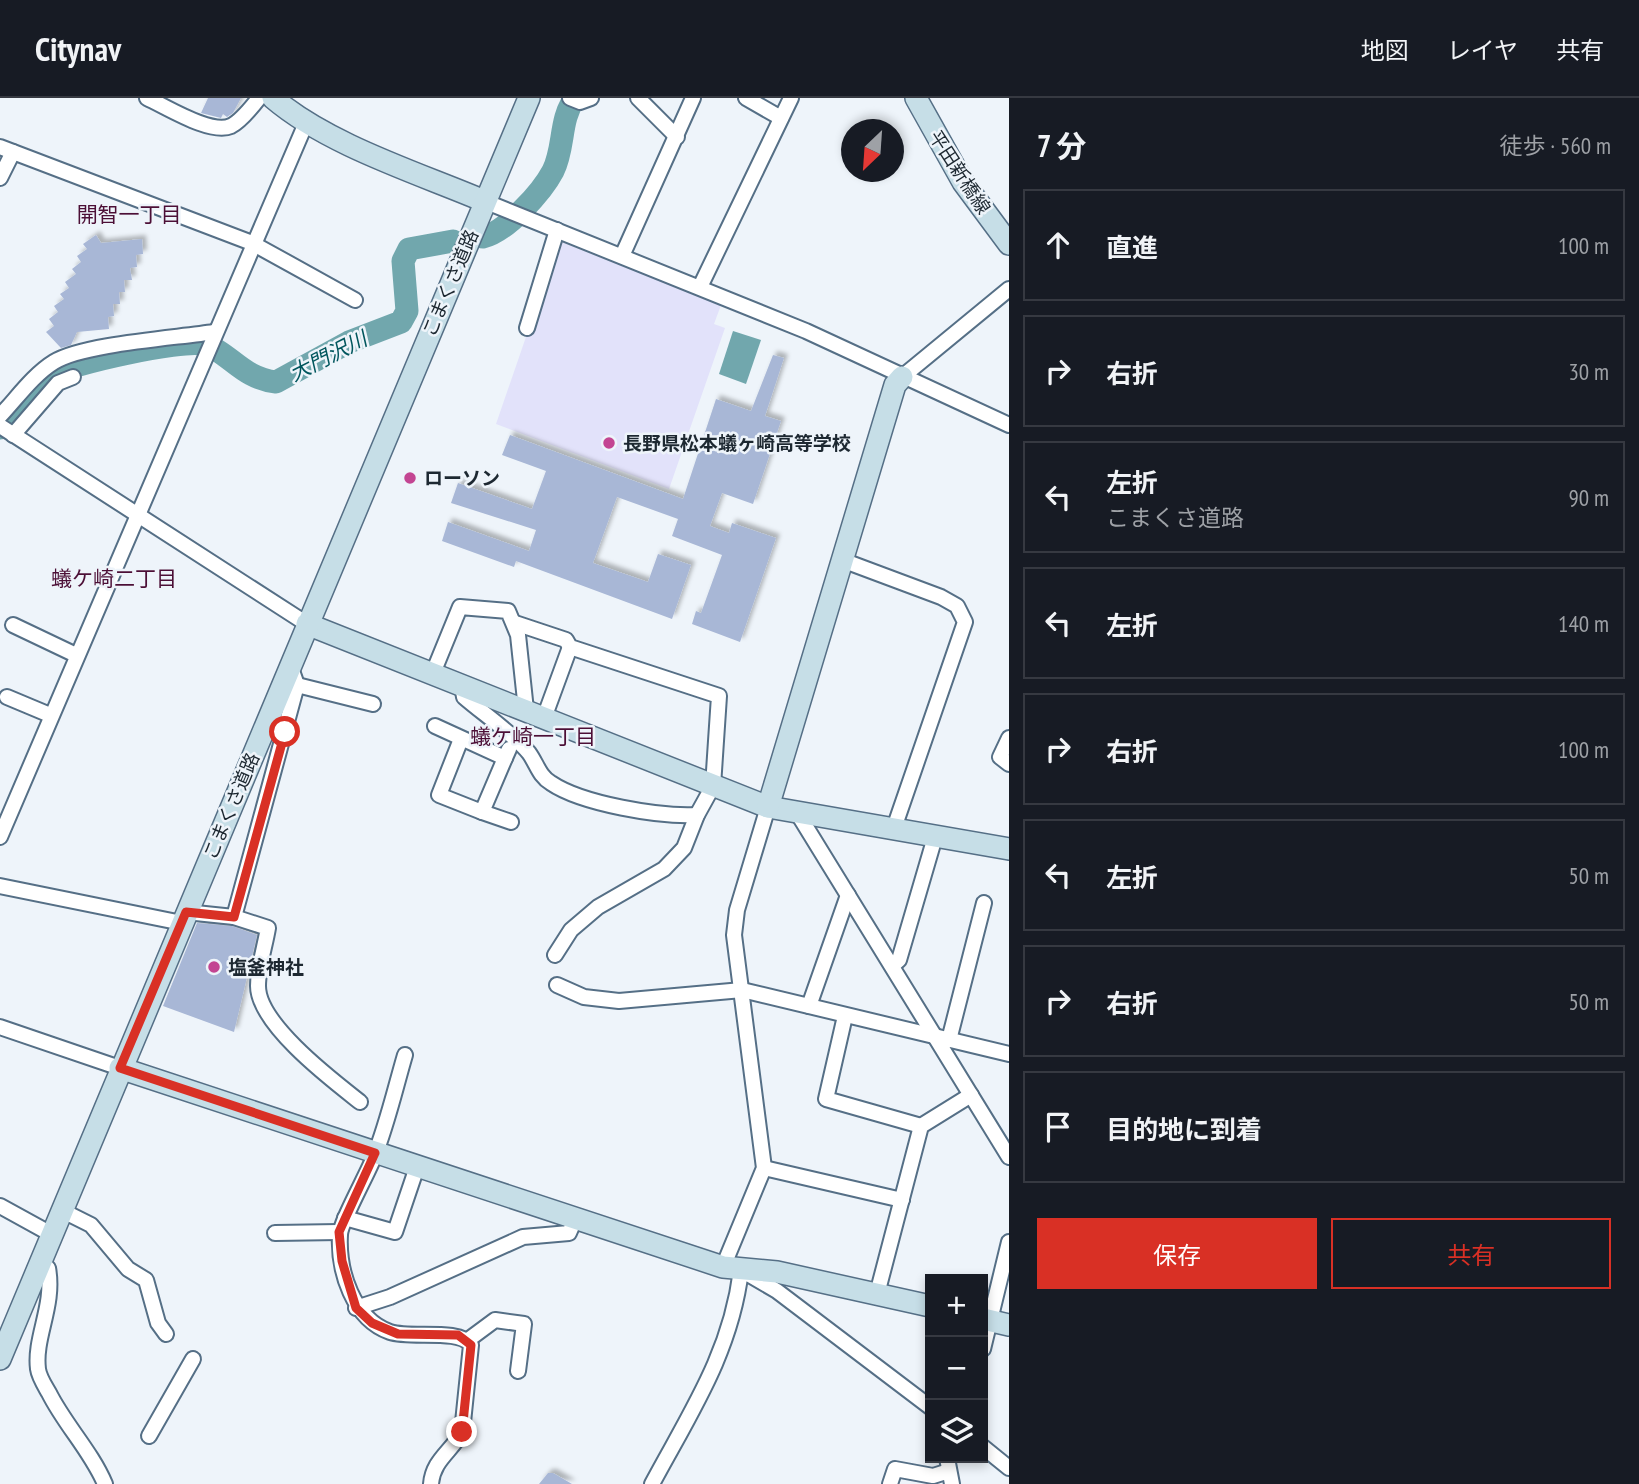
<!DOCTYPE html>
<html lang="ja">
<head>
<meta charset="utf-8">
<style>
	:root { --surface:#171b24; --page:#242831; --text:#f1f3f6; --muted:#9ea1a6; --line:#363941; --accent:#d93025 }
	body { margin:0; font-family:"PT Sans Narrow","Noto Sans JP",sans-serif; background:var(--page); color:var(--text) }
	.controls { position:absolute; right:21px; bottom:21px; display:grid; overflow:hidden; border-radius:0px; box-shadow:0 4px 10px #0003 }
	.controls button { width:63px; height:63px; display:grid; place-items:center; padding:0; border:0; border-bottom:2px solid var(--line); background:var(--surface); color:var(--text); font:35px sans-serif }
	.compass { position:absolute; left:841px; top:21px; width:63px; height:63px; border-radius:50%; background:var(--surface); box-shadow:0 4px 10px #0003; rotate:205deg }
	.stop { position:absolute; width:21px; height:21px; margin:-16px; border:5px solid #d93025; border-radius:50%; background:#fff }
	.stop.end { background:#d93025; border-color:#fff; box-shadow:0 2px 7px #0008 }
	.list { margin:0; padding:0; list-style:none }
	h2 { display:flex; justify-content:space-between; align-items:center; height:91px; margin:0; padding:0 28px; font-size:30px }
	h2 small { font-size:23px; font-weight:400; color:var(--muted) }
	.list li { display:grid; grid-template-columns:46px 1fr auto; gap:21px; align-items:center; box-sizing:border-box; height:112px; margin:0 14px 14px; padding:0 14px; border:2px solid var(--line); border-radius:0px }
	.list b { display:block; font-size:26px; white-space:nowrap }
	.list p { margin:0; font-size:23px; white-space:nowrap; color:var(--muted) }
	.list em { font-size:23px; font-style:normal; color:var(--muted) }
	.actions { display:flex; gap:14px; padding:21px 28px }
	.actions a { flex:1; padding:16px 0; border:2px solid var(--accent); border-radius:0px; text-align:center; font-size:24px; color:var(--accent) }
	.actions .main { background:var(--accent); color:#fff }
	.icon { flex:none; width:38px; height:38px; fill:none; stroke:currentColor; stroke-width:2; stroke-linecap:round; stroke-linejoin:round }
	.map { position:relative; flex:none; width:1009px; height:1386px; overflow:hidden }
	header { display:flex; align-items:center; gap:42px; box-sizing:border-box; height:98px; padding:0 35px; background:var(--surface); border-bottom:2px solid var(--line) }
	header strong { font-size:33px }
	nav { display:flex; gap:38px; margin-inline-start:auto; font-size:24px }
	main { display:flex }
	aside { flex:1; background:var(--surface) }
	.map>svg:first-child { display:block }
	.green { fill:#e2e2fa }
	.water { fill:#71a7ad }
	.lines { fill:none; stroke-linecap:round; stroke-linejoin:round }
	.river { stroke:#71a7ad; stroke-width:23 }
	.building { fill:#a8b7d6; filter:url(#shadow) }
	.street-casing { stroke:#556f86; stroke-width:18 }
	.secondary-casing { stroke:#556f86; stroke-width:24 }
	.street { stroke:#fff; stroke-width:14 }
	.secondary { stroke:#c6dee7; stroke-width:21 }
	.route { stroke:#d93025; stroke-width:9 }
	.poi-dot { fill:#c34592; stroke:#eef4fa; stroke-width:2.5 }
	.labels { text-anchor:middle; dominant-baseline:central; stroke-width:5; stroke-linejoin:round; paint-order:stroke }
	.street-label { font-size:19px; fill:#1d2831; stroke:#eef4fa }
	.poi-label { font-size:19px; font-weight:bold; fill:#1d2831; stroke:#eef4fa; text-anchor:start }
	.neighbourhood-label { font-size:21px; fill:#4c0f36; stroke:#eef4fa }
	.water-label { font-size:21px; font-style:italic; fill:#01565d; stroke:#eef4fa }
</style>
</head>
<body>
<header>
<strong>Citynav</strong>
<nav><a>地図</a><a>レイヤ</a><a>共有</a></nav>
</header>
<main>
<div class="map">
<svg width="1009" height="1386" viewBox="0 0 1009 1386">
	<defs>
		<filter id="shadow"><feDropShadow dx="4" dy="-4" stdDeviation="2" flood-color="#0004"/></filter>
	</defs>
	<rect width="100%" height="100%" fill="#eef4fa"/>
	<path class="green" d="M559 143 721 207 714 226 725 230 669 391 496 326Z"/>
	<path class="water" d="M733 233 761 242 746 286 719 276Z"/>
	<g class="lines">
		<g class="river">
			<path d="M483 139C506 134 542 94 553 73 565 49 559 22 575 0"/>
			<path d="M0 330C18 314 34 291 54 277 70 265 182 242 201 246 229 252 240 280 276 284L349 244 401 224 407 213 403 163 409 151 453 143"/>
		</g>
	</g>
	<g class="building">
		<path d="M208 0H241L233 15 227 19 223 16 221 20 201 15Z"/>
		<path d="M96 137 101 145 142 141 143 156 136 157 137 169 130 170 132 182H124L125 194H119L120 206H113L114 218 108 219 109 231 77 234 71 247 61 250 46 234 54 228 49 221 58 214 54 208 64 201 60 196 69 190 65 184 76 176 72 171 81 164 77 158 87 151 83 146Z"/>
		<path d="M773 257 784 260 765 318 781 323 753 406 722 395 710 428 729 435 732 425 776 440 740 544 692 526 696 513 701 515 722 457 672 438 678 421 617 399 593 465 648 484 658 456 691 467 672 521 516 463 514 469 442 443 448 424 529 453 536 432 451 405 458 385 532 411 546 373 502 357 510 337 683 401 716 301 751 313Z"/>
		<path d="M197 825 232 828 257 837 234 934 163 908Z"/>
		<path d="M548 1375H553L572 1386H539Z"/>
	</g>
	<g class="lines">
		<defs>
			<g id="street">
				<path d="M147 0C167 9 211 37 231 28 241 23 252 9 259 0"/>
				<path d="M570 0 580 4 591 0"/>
				<path d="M638 0 677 39"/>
				<path d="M746 0 781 20"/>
				<path d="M0 49 252 145 355 202"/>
				<path d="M0 80 13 54"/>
				<path d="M484 103 806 233 1009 327"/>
				<path d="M622 158 693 0"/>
				<path d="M700 189 791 0"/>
				<path d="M527 230 557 132"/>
				<path d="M902 279 1009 191"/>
				<path d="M0 318C17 300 33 277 54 264 83 246 176 240 214 234"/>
				<path d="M0 328 307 526"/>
				<path d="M13 337 58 285 73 279"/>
				<path d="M842 462 941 499 957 508 965 524 893 733"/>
				<path d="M515 525 566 542 570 549 719 598 713 688 697 717 684 750 664 771 598 809 571 832 555 857"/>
				<path d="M13 527 76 557"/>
				<path d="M433 575 460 509 508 513 518 537 526 612"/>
				<path d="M297 587 373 606"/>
				<path d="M462 587 464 599C481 614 516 638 529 655 537 666 539 678 551 685 582 706 660 719 697 717"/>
				<path d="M7 599 50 617"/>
				<path d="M544 620 570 549"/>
				<path d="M435 628 505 660 509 651"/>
				<path d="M1009 640 1000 659 1009 666"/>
				<path d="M461 641 439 697 482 714 505 660"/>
				<path d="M482 714 511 724"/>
				<path d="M798 716 1009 1059"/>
				<path d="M0 739 306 25"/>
				<path d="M0 788 182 825"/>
				<path d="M186 814 234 819 268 830C265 848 258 869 258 888 258 926 332 982 360 1004"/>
				<path d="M234 819 297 587 290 567"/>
				<path d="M892 868 899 862 935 739"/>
				<path d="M557 887 584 899 619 903 742 892 1009 956"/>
				<path d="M809 908 848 797"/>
				<path d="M845 918 826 1001 921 1028"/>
				<path d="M0 929 120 970"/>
				<path d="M949 942 984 805"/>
				<path d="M405 957C395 991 387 1027 374 1059 368 1075 340 1125 340 1137 338 1173 353 1221 390 1234 411 1241 459 1230 471 1247L462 1334C451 1354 433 1362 431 1386"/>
				<path d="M764 1070 902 1102"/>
				<path d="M0 1108 51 1136"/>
				<path d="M61 1112 91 1127 128 1171 146 1182 158 1225 166 1236"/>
				<path d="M345 1120 395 1134 417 1069"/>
				<path d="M275 1135 339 1134"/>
				<path d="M39 1163 48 1170C55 1208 34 1239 38 1271 39 1279 45 1288 49 1295 65 1327 91 1353 105 1386"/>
				<path d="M723 1169 764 1070 734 837 737 812 768 709"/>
				<path d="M877 1196 921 1028 971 997"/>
				<path d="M356 1210 390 1199 523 1139 569 1135 576 1119"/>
				<path d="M468 1242 495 1222 524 1226 518 1273"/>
				<path d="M983 1251 1009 1144"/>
				<path d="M149 1338 193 1261"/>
				<path d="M983 1349 1009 1370"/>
				<path d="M947 1360 952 1386"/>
				<path d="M652 1386C690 1315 731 1255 741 1172L777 1193 930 1309"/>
				<path d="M890 1386 895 1371 933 1378 949 1373"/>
			</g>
			<g id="secondary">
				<path d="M273 0C328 47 418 75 484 103"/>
				<path d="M916 0 963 84 1009 146"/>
				<path d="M307 526 768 709 1009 751"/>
				<path d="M768 709 895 287 902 279"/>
				<path d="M120 970 723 1169 777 1174 930 1208"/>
				<path d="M983 1221 1009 1227"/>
				<path d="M0 1261 529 0"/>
			</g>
		</defs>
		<use href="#street" class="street-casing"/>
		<use href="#secondary" class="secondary-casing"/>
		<use href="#street" class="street"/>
		<use href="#secondary" class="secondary"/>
	</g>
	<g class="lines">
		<path class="route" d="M285 634 234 819 186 814 120 970 375 1055 339 1134 342 1163 356 1210 372 1225 398 1236 458 1237 471 1247 462 1334"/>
	</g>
	<g class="poi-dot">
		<circle cx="609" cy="345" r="7"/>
		<circle cx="410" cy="380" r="7"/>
		<circle cx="214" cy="869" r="7"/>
	</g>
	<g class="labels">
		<g class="street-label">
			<text transform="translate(960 74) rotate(57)">平田新橋線</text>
			<text transform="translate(450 185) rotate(-67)">こまくさ道路</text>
			<text transform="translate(231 708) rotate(-67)">こまくさ道路</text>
		</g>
		<g class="poi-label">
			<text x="623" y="345">長野県松本蟻ヶ崎高等学校</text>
			<text x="424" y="380">ローソン</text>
			<text x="228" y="869">塩釜神社</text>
		</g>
		<g class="neighbourhood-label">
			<text x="129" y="116">開智一丁目</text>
			<text x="114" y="480">蟻ケ崎二丁目</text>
			<text x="533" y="638">蟻ケ崎一丁目</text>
		</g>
		<g class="water-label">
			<text transform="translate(328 258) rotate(-27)">大門沢川</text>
		</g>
	</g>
</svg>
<div class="controls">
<button>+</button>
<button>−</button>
<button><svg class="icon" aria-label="layers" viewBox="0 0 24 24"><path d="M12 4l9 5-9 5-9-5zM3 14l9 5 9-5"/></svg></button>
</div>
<svg class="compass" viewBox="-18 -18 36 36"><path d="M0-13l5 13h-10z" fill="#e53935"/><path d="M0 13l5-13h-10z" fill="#9ea1a6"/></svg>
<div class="stop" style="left:285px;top:634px"></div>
<div class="stop end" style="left:462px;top:1334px"></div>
</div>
<aside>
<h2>7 分<small>徒歩 · 560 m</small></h2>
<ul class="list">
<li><svg class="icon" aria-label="ahead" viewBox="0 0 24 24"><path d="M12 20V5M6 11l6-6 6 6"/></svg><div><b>直進</b></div><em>100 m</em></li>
<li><svg class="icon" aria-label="right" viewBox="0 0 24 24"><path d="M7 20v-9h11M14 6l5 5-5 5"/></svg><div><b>右折</b></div><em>30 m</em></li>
<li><svg class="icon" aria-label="left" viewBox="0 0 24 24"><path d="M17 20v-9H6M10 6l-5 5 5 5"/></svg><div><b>左折</b><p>こまくさ道路</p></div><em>90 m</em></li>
<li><svg class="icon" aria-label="left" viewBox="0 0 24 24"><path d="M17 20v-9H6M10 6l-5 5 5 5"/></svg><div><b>左折</b></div><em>140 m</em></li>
<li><svg class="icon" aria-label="right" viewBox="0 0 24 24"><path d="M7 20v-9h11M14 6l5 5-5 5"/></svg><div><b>右折</b></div><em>100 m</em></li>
<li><svg class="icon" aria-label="left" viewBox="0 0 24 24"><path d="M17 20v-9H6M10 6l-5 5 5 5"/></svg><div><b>左折</b></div><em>50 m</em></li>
<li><svg class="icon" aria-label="right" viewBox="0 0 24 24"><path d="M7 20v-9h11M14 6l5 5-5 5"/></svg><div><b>右折</b></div><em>50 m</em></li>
<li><svg class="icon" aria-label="arrive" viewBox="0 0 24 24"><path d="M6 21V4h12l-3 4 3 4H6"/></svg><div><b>目的地に到着</b></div></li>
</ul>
<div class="actions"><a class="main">保存</a><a>共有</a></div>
</aside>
</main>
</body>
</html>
